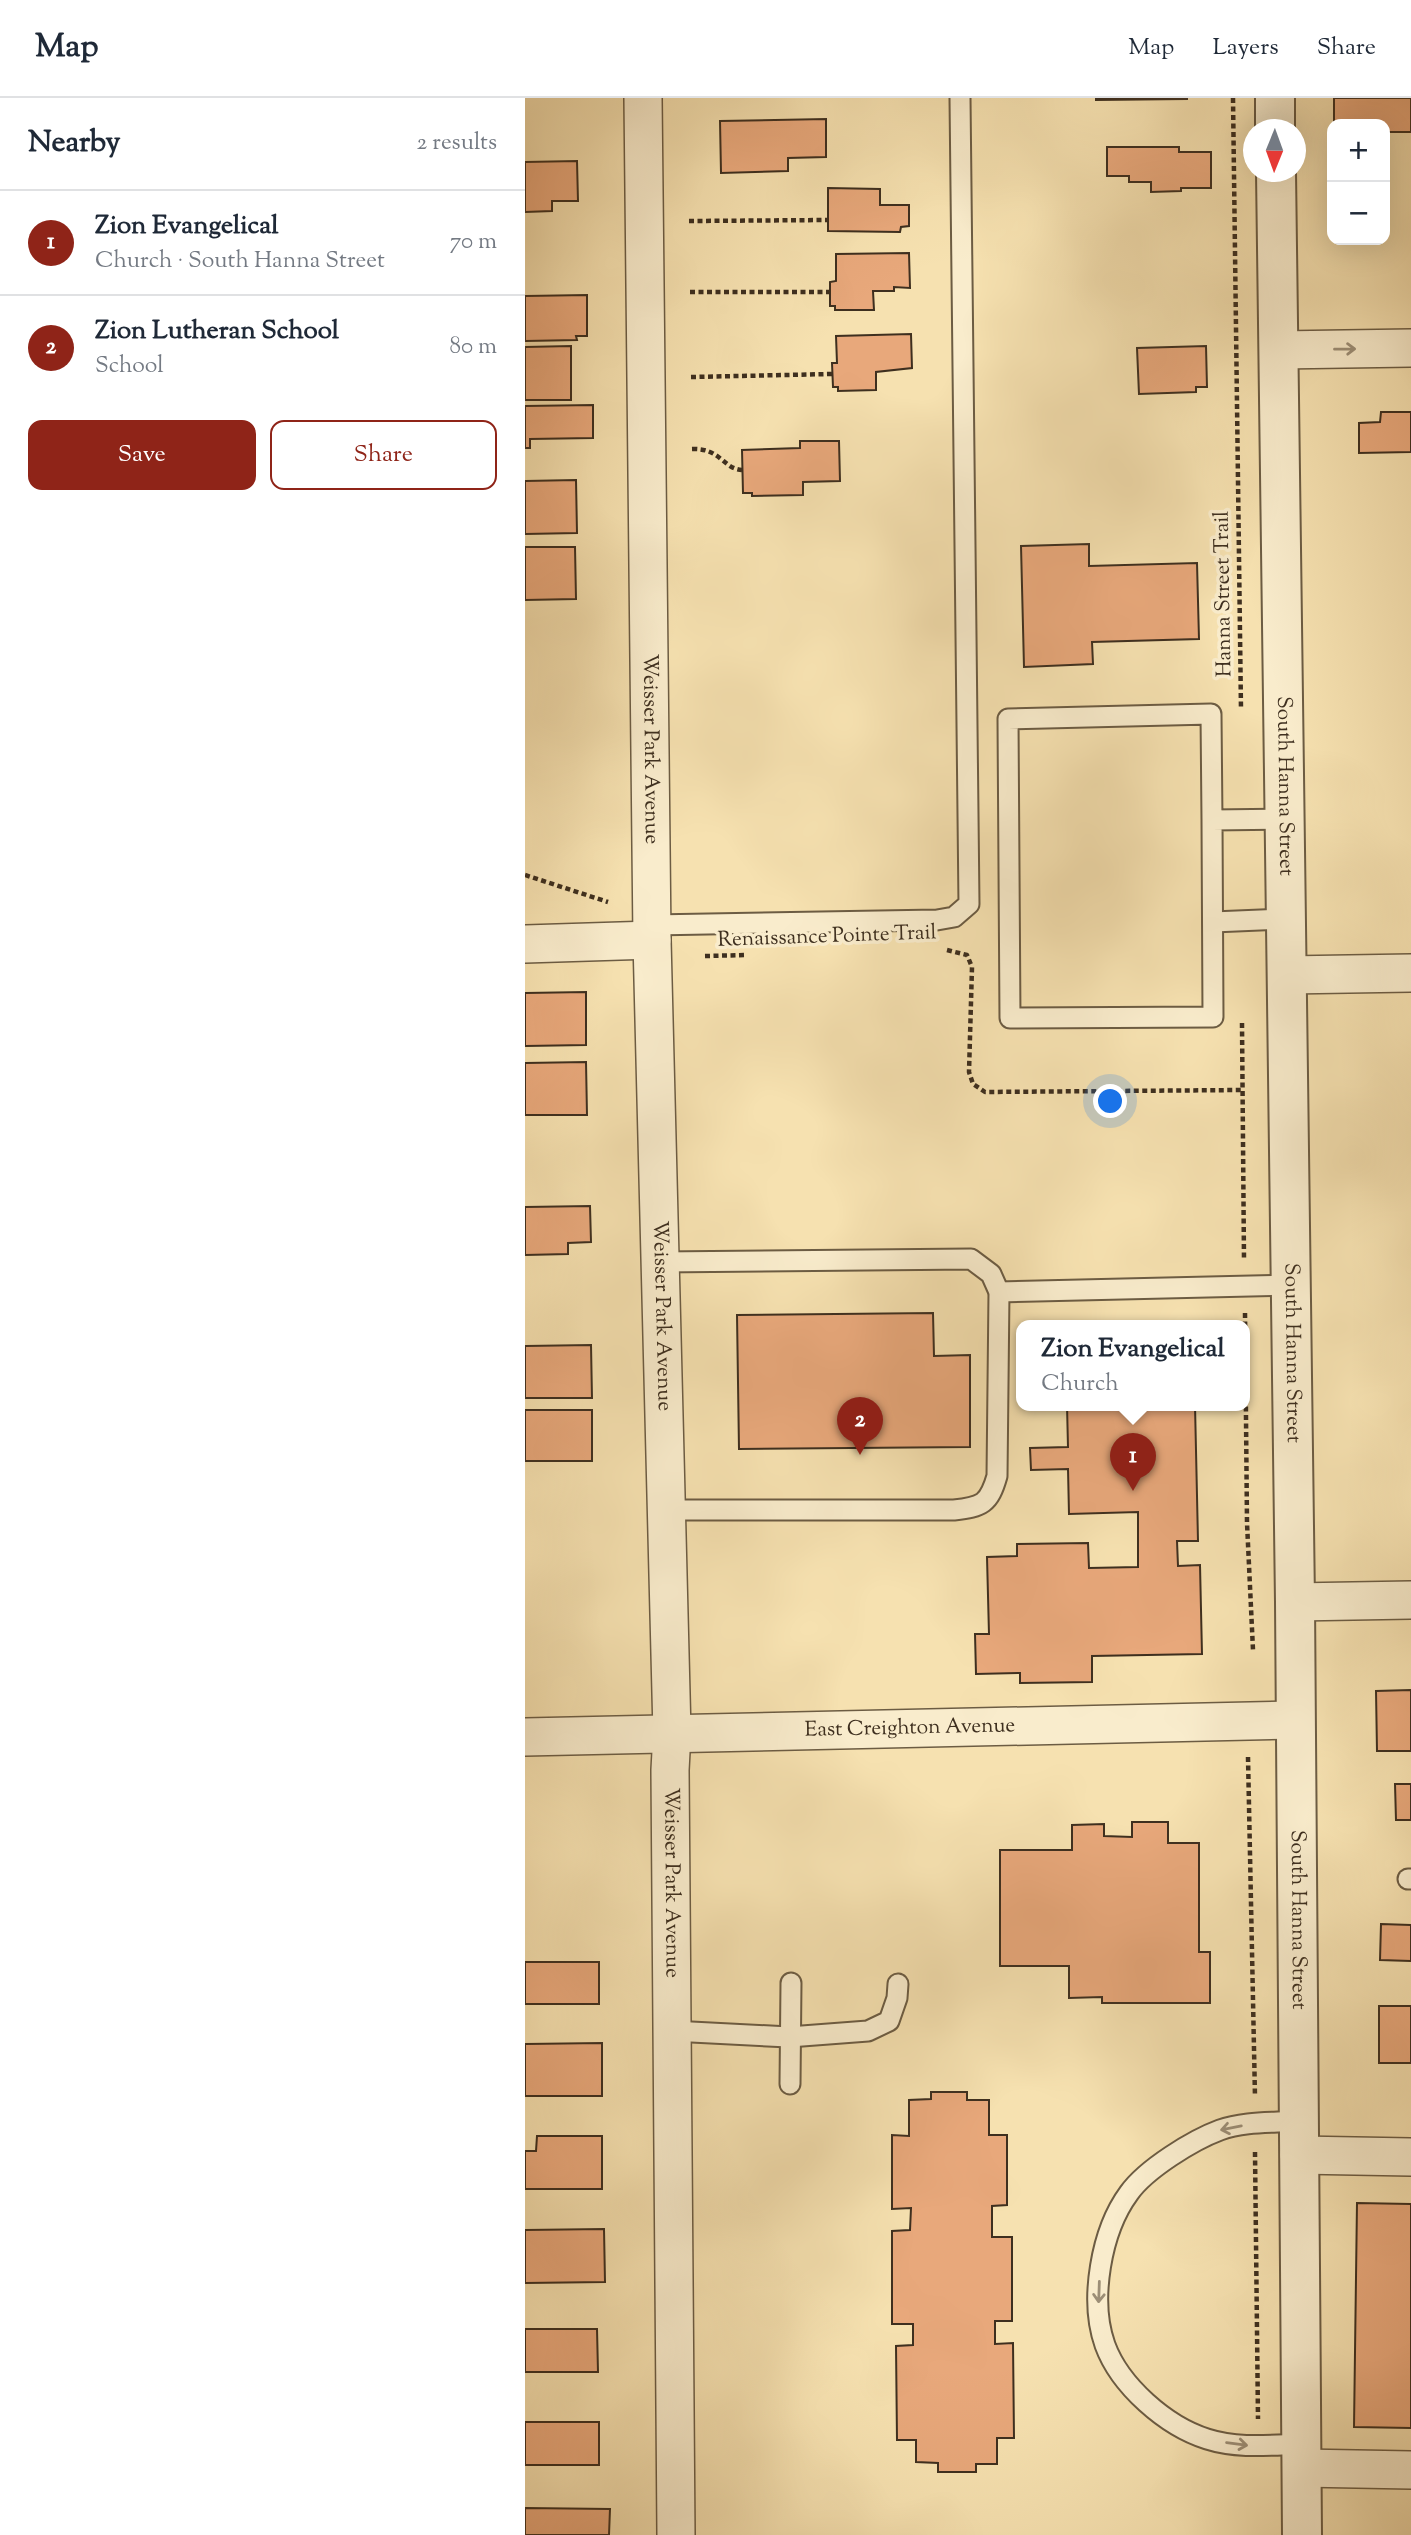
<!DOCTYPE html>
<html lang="en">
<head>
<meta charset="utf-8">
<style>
	:root { --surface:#fff; --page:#f6f6f7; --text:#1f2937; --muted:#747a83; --line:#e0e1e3; --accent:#8f2418 }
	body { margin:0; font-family:"Sorts Mill Goudy",serif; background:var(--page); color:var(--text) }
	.controls { position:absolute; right:21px; top:21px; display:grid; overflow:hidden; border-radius:14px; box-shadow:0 7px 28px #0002 }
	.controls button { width:63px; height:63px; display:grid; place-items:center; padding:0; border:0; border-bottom:2px solid var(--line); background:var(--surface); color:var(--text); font:35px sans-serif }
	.compass { position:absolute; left:718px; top:21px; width:63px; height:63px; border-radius:50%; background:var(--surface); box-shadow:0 7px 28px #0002; rotate:181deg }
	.you { position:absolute; left:586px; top:1004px; width:24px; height:24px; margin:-18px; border:5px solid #fff; border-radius:50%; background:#1a73e8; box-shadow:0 0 0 10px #1a73e833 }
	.badge { display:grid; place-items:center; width:46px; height:46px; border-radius:50%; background:var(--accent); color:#fff; font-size:23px; font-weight:700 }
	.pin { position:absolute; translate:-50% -58px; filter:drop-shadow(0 2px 4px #0008) }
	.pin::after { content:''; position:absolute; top:37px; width:24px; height:21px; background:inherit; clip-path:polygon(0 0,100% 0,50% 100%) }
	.popup { position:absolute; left:491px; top:1222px; width:234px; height:91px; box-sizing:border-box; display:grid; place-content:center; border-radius:14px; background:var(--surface); filter:drop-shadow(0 2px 5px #0005); font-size:23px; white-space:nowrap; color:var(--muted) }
	.popup b { font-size:26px; color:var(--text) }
	.popup::after { content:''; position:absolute; left:50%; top:100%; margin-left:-14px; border:14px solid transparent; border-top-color:var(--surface) }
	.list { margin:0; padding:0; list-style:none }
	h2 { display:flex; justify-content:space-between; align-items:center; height:91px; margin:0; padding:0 28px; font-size:30px }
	h2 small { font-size:23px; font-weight:400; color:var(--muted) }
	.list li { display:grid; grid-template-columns:46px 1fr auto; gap:21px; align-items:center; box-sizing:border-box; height:105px; padding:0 28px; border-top:2px solid var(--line) }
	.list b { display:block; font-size:26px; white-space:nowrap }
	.list p { margin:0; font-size:23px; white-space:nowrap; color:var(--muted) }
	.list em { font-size:23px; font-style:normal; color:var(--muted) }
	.actions { display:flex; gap:14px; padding:21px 28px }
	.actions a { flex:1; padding:16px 0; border:2px solid var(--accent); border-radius:14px; text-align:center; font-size:24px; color:var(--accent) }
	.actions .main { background:var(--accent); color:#fff }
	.map { position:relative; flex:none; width:886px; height:2437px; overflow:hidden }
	header { display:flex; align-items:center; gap:42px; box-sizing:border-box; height:98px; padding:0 35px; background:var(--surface); border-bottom:2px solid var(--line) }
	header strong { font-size:33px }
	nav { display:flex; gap:38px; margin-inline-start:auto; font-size:24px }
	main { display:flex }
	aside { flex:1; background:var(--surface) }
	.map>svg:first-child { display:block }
	.building { fill:#e8a87b; stroke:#3e2f1f; stroke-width:2 }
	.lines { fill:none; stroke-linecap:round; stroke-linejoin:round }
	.service-casing { stroke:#6c5c43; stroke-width:23 }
	.minor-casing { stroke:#6c5c43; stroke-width:40 }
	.tertiary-casing { stroke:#6c5c43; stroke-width:42 }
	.path { stroke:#3e2f1f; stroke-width:4.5; stroke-dasharray:5 3.5; stroke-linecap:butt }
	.service { stroke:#f9eccc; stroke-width:19 }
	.minor { stroke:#f9eccc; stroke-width:37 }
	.tertiary { stroke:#f9eccc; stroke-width:38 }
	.oneway { stroke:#9c8e76 }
	.labels { text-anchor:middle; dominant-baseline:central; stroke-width:7; stroke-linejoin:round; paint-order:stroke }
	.street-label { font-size:21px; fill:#3e2f1f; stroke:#f9eccc }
</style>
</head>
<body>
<header>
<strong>Map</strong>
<nav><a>Map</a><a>Layers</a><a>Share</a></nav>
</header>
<main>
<aside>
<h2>Nearby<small>2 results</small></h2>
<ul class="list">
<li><span class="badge">1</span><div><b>Zion Evangelical</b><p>Church · South Hanna Street</p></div><em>70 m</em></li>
<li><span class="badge">2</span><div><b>Zion Lutheran School</b><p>School</p></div><em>80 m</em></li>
</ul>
<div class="actions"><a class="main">Save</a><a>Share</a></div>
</aside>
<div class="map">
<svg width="886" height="2437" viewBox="0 0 886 2437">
	<rect width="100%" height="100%" fill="#f6e1b0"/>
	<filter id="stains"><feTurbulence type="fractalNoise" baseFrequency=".00286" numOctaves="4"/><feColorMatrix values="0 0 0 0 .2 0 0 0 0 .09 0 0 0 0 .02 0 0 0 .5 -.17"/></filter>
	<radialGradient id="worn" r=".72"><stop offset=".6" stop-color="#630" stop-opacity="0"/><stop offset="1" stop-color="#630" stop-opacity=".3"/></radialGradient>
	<g class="building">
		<path d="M571 0H662V1L571 2Z"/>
		<path d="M809 0H886V34H860V26H809Z"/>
		<path d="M301 21V59L263 60V73L196 75 195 23Z"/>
		<path d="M582 49H654V54H686V90H656V93L626 94V84H604V78H582Z"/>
		<path d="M52 63 53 103H27V113L0 114V64Z"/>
		<path d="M303 90 355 91V107H384V128L376 129 375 134 303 133Z"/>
		<path d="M384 155 385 190 369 189V193H348L349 212H310V208H305V184L311 183V156Z"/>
		<path d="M62 197V238H51L52 242 0 243V198Z"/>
		<path d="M386 236 387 270 351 274V292L313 293V289H308L307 265H312L311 238Z"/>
		<path d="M46 248V302H0V249Z"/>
		<path d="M681 248 682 289H671V294L614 296 612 250Z"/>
		<path d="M68 307V340L5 341V350H0V308Z"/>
		<path d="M856 314H886V354L834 355V325L855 324Z"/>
		<path d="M275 343H314L315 383 278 384V397L227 398V395H218L217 352 275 350Z"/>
		<path d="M51 382 52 435 0 436V383Z"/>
		<path d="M564 446V468L672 465 674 541 567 544 568 566 499 569 496 448Z"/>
		<path d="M0 449H50L51 501 0 502Z"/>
		<path d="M61 894V947L0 948V895Z"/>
		<path d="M61 964 62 1017H0V965Z"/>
		<path d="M65 1108 66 1144 43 1145V1156L0 1157V1109Z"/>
		<path d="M408 1215 409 1258 445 1257V1349L214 1351 212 1217Z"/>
		<path d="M66 1247 67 1300H0V1248Z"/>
		<path d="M542 1307H670L673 1443H652L653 1468 675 1467 677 1556 567 1558V1584L495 1585V1575L451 1576 450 1536H464L462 1459 492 1458V1446L563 1445 564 1470 613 1469V1414L544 1416 543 1371 506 1372 505 1350 543 1349Z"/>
		<rect x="0" y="1312" width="67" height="51"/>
		<path d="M886 1592V1653H852L851 1593Z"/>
		<path d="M870 1686H886V1722H871Z"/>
		<path d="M607 1724H643V1745H674V1854H685V1905H577V1899L544 1900V1868H475V1752H547V1727L579 1726V1738L607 1739Z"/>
		<path d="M856 1826 886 1827V1863L855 1862Z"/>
		<rect x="0" y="1864" width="74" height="42"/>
		<rect x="854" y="1908" width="32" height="57"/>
		<path d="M77 1945V1998H0V1946Z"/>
		<path d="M406 1994H442V2002H464V2037H482V2107L467 2108V2139H487V2223H470V2246L488 2245 489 2340H472V2366H451V2374H413V2365L391 2364V2342H372L371 2248 388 2247V2226H367V2133L385 2132 386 2110 367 2111V2037L384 2038V2002L406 2001Z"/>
		<path d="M12 2038H77V2091H0V2053H11Z"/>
		<path d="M832 2105 886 2106V2330L829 2329Z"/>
		<path d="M79 2131 80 2184 0 2185V2132Z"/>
		<path d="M0 2231H72L73 2274H0Z"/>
		<rect x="0" y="2324" width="74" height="43"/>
		<path d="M0 2410 85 2411 84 2437H0Z"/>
	</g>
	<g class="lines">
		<defs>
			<g id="service">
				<path d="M687 722 686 616 483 621 485 920 688 919 687 722 760 721"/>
				<path d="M688 824 761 821"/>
				<path d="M127 827 412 822 429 819 444 806 435 0"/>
				<path d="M135 1164 446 1161 466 1176 474 1194 472 1378C464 1406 457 1409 429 1412H141"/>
				<path d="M474 1194 766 1187"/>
				<path d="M883 1781H886"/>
				<path d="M147 1933 264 1939 343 1933 364 1923 372 1900 373 1886"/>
				<path d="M265 1986 266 1885"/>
				<path d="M774 2023C749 2025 719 2023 695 2032 668 2042 621 2071 604 2095 576 2133 564 2202 580 2247 595 2288 641 2328 682 2341 713 2351 746 2347 777 2346"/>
			</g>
			<g id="minor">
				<path id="s1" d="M118 0 127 842 147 1635 145 1672 151 2437"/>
				<path d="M754 252 886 250"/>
				<path d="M0 846 127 842"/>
				<path d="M762 877 886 875"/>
				<path d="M770 1504 886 1502"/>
				<path id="s2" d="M0 1639 770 1622"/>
				<path d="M774 2057 886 2059"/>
				<path d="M777 2370 886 2372"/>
			</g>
			<g id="tertiary">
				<path d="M750 0V32"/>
				<path id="s3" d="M751 74 770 1504 777 2437"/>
			</g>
		</defs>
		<use href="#service" class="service-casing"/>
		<use href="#minor" class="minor-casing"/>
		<use href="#tertiary" class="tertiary-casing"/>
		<g class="path">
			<path d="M708 0 716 612"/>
			<path d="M164 123 303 122"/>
			<path d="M165 194H305"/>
			<path d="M166 279 307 276"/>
			<path d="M167 351C196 350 198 371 217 372"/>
			<path d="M0 777 83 804"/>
			<path d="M422 852 442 857 447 869 444 974 448 986 460 994 717 992"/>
			<path d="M180 858 221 857"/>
			<path d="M717 925 719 1161"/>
			<path d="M720 1215 722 1425 728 1552"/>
			<path d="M723 1659 730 1999"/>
			<path d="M730 2054 733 2321"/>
		</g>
		<use href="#service" class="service"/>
		<use href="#minor" class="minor"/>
		<use href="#tertiary" class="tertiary"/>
	</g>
	<defs><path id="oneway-shaft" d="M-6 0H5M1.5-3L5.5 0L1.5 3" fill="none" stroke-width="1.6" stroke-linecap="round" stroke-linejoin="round" transform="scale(1.75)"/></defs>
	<g class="oneway">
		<use href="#oneway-shaft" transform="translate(820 251) rotate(-1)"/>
		<use href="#oneway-shaft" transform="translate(706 2030) rotate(169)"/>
		<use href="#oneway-shaft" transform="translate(574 2194) rotate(92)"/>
		<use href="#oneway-shaft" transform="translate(712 2346) rotate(7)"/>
	</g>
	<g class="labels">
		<g class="street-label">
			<text transform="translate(699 496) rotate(-91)">Hanna Street Trail</text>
			<text stroke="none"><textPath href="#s1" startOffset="651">Weisser Park Avenue</textPath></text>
			<text stroke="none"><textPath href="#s3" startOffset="614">South Hanna Street</textPath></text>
			<text transform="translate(302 839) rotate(-2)">Renaissance Pointe Trail</text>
			<text stroke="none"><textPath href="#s1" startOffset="1218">Weisser Park Avenue</textPath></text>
			<text stroke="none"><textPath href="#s3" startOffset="1181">South Hanna Street</textPath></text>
			<text stroke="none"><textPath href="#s2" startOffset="385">East Creighton Avenue</textPath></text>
			<text stroke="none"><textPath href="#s1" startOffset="1785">Weisser Park Avenue</textPath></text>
			<text stroke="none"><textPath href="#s3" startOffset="1748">South Hanna Street</textPath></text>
		</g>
	</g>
	<rect width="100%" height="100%" filter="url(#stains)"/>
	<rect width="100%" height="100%" fill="url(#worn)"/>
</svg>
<div class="controls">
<button>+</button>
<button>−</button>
</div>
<svg class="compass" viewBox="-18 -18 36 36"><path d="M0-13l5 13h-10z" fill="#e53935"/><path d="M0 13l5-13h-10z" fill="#747a83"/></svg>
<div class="you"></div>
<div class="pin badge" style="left:608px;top:1393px">1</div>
<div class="popup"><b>Zion Evangelical</b>Church</div>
<div class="pin badge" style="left:335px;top:1357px">2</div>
</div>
</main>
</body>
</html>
